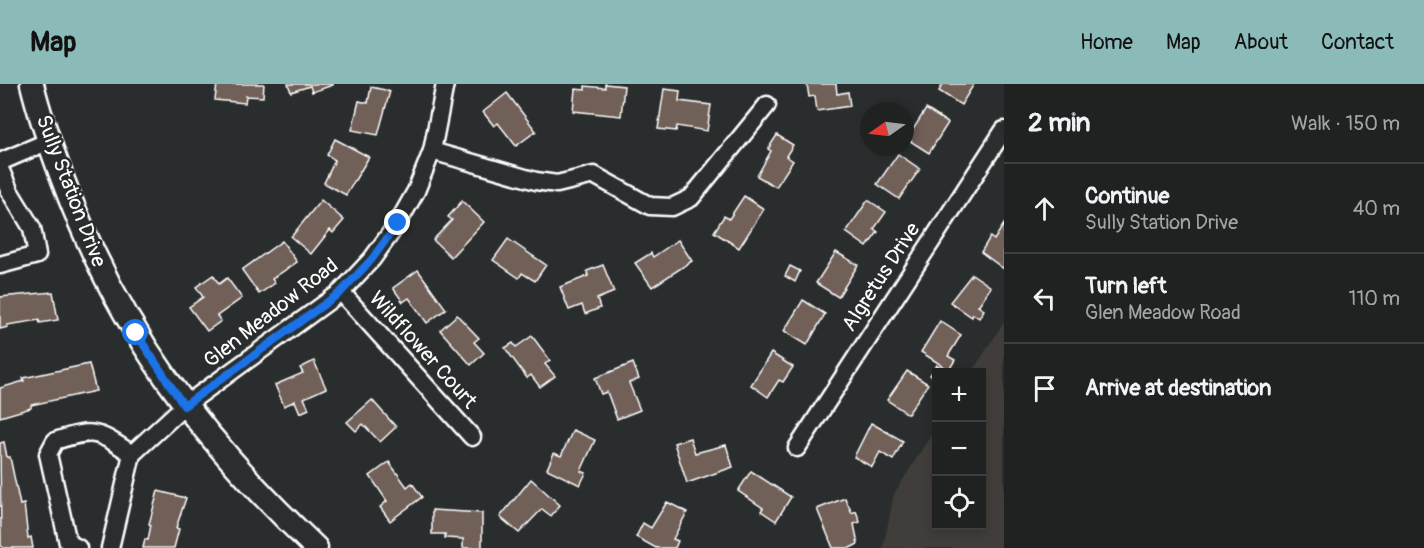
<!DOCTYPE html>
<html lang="en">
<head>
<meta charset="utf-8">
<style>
	:root { --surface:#202222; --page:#282a2a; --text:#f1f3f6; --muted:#a2a4a5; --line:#3d3f40; --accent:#8bbbb9 }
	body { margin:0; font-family:Pangolin,sans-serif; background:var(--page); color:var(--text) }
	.controls { position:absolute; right:18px; bottom:18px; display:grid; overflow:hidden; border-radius:0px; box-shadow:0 3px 9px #0003 }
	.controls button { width:54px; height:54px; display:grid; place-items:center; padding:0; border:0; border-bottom:2px solid var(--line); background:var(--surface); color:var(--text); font:30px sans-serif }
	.compass { position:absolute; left:860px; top:18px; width:54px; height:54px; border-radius:50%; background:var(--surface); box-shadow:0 3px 9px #0003; rotate:256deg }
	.stop { position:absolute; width:18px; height:18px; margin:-14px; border:4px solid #1a73e8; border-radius:50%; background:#fff }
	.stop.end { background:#1a73e8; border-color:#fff; box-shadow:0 2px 6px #0008 }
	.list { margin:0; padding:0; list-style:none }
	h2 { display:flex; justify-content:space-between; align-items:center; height:78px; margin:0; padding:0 24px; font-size:26px }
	h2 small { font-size:20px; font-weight:400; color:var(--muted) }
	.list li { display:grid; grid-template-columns:39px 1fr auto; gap:18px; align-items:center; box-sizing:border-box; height:90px; padding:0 24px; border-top:2px solid var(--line) }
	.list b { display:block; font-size:22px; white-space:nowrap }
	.list p { margin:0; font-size:20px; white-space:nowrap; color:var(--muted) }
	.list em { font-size:20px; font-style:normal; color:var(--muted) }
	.icon { flex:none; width:33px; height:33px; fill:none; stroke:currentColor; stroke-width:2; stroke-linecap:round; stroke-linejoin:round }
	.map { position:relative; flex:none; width:1004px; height:464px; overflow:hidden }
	header { display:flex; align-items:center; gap:36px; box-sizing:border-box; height:84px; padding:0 30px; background:var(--accent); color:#111 }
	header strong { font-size:28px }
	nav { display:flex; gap:33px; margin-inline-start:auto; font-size:21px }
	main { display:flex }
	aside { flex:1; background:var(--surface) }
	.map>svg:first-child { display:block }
	.built { fill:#3f3c3b }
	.building { fill:#716059; stroke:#fff; stroke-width:1.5 }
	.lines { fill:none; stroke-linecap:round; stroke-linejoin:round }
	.street-casing { stroke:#fff; stroke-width:21 }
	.secondary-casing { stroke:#fff; stroke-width:27 }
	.street { stroke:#2a2d2e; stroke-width:16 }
	.secondary { stroke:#2a2d2e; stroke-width:22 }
	.route { stroke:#1a73e8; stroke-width:8 }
	.labels { text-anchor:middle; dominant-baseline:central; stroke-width:5; stroke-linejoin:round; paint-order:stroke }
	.street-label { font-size:21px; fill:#fff; stroke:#2a2d2e }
</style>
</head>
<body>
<header>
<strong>Map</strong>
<nav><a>Home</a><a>Map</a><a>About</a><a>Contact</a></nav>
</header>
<main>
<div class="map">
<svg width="1004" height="464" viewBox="0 0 1004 464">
	<rect width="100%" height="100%" fill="#2a2d2e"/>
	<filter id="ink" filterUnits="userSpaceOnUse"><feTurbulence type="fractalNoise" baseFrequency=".0167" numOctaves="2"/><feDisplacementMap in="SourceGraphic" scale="12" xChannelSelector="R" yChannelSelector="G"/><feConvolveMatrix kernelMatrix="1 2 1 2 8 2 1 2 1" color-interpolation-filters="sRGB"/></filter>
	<g filter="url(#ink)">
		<path class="built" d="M1004 238V464H883L894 410 936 343V442H982V288H972Z"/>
		<g class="building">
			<path d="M217 0H264L263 13 246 12 245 19 215 16Z"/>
			<path d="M288 0H333V1L312 8 310 2 291 8Z"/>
			<path d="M605 0 624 2 621 32 573 27 575 5 585 6V2L605 4Z"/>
			<path d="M807 0H836L837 10 848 8 850 22 817 27 815 12 809 13Z"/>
			<path d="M943 0H974L961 21 939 7Z"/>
			<path d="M371 3 390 7 378 51 352 46 359 17 368 19Z"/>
			<path d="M664 5 680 7 679 17 711 21 707 47 677 42 676 47 658 45Z"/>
			<path d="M507 9 536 47 516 62 498 39 494 42 483 28Z"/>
			<path d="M926 25 948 39 929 69 907 55Z"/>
			<path d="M777 51 793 61 786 72 793 77 776 103 757 92 771 67 768 65Z"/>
			<path d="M335 55 369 73 346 111 324 99 335 76 327 71Z"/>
			<path d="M898 70 920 85 899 115 877 100Z"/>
			<path d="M744 112 764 125 739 164 714 148 724 132 729 135Z"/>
			<path d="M321 116 344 136 333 149 330 146 311 170 291 153Z"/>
			<path d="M868 116 886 128 874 145 878 148 867 163 846 148Z"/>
			<path d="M462 117 484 138 451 173 433 156 452 136 448 133Z"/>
			<path d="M1004 140V185L981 168 990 153 994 156Z"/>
			<path d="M508 155 546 181 535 197 522 189 519 194 493 176Z"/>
			<path d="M678 156 692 177 652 203 635 179 651 169 653 173Z"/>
			<path d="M282 157 297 178 272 195 275 199 259 210 242 186Z"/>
			<path d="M836 168 858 181 838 213 816 199Z"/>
			<path d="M603 181 614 208 597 215 600 224 585 230 582 221 569 226 560 203 588 192 587 187Z"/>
			<path d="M790 182 800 187 795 198 785 192Z"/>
			<path d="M418 186 446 225 427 239 409 214 403 218 393 204Z"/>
			<path d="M972 190 991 203 978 222 984 226 979 234 973 230 972 233 950 218Z"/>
			<path d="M213 191 219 200 227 194 242 214 217 232 221 237 207 247 189 223 203 213 196 203Z"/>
			<path d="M53 208 58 236 40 239 39 236 7 241 8 243 0 245V213Z"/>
			<path d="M803 216 825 230 807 261 784 247Z"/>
			<path d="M457 231 479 254 474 258 484 269 471 281 440 246Z"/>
			<path d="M940 237 961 251 948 272 955 276 949 286 921 268Z"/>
			<path d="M532 252 550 276 545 280 555 292 540 303 531 291 527 294 505 264 513 259 516 263Z"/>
			<path d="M771 269 793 283 783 298 779 296 768 313 751 301Z"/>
			<path d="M314 277 326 304 304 314 309 325 300 329 295 317 284 322 275 301 303 289 300 284Z"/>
			<path d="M633 279 639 295 629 299 640 326 617 335 607 308 601 310 595 294Z"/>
			<path d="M89 280 96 307 31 321V324L0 333V304L24 297 23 294Z"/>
			<path d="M937 281 949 288H936V295L930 291Z"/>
			<path d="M907 287 928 300 908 330 887 316Z"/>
			<path d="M372 316 396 343 380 358 363 340 356 347 347 338Z"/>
			<path d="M871 339 903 357 893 376 880 368 872 383 854 373Z"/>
			<path d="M573 346 595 356 581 387 586 389 580 401 547 385 554 369 561 372Z"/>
			<path d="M690 354 695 369 726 361 733 383 687 399 674 359Z"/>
			<path d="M4 358 7 373H10L20 421 24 420 28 454 31 453 33 464H4L1 462 0 359Z"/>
			<path d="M389 378 407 403 412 399 422 413 390 437 380 423 387 417 370 392Z"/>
			<path d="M751 387 791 413 776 437 761 427 763 424 738 407Z"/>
			<path d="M531 395 560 421 551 432 542 425 519 449 500 433Z"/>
			<path d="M158 407 186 414 176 444 179 445 174 464H143L145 455 148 456 151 441 149 440Z"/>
			<path d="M845 414 852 429 856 427 860 438 854 440 858 460 850 464H833L817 425Z"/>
			<path d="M667 418 687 428 673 455 678 457 675 464H656L636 453 643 439 651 444Z"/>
			<path d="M432 426 482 429V464H463V455L445 454V450H432Z"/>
		</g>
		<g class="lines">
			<defs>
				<g id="street">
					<path d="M432 67 536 97 557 100 594 91 650 122 672 123 691 114 767 21"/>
					<path d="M0 78 49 57"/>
					<path d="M0 85 10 108 32 144 37 171 0 181"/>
					<path d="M341 208 472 353"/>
					<path d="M797 364 1004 46"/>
					<path d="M78 464 68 459 48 370 55 357C95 344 97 347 132 370"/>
					<path d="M110 464 132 370 184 322 341 208 372 175 398 139 416 107 432 67 445 0"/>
				</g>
				<path id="secondary" d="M32 0C40 33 51 64 63 96 119 247 200 354 316 464"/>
			</defs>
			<use href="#street" class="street-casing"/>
			<use href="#secondary" class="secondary-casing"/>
			<use href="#street" class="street"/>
			<use href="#secondary" class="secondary"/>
		</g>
	</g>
	<g class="lines" filter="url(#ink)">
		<path class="route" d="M136 249 184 322 341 208 372 175 398 139"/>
	</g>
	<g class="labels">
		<g class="street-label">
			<text transform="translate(71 107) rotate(69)">Sully Station Drive</text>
			<text transform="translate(881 193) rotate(-57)">Algretus Drive</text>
			<text transform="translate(271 229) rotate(-38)">Glen Meadow Road</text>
			<text transform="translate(423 266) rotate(48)">Wildflower Court</text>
		</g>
	</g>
</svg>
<div class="controls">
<button>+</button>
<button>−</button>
<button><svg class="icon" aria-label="locate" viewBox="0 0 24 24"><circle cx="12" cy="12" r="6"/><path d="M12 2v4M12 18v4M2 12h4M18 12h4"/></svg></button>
</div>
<svg class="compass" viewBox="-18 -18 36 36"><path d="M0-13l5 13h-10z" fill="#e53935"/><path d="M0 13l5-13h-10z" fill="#a2a4a5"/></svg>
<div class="stop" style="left:136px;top:249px"></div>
<div class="stop end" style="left:398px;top:139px"></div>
</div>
<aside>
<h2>2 min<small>Walk · 150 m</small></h2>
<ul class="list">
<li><svg class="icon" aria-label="ahead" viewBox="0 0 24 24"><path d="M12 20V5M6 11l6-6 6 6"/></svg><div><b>Continue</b><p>Sully Station Drive</p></div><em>40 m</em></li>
<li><svg class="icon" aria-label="left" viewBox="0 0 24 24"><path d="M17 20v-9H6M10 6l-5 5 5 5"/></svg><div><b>Turn left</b><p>Glen Meadow Road</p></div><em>110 m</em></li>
<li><svg class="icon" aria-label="arrive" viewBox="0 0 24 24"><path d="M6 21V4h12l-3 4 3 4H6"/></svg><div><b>Arrive at destination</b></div></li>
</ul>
</aside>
</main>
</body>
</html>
